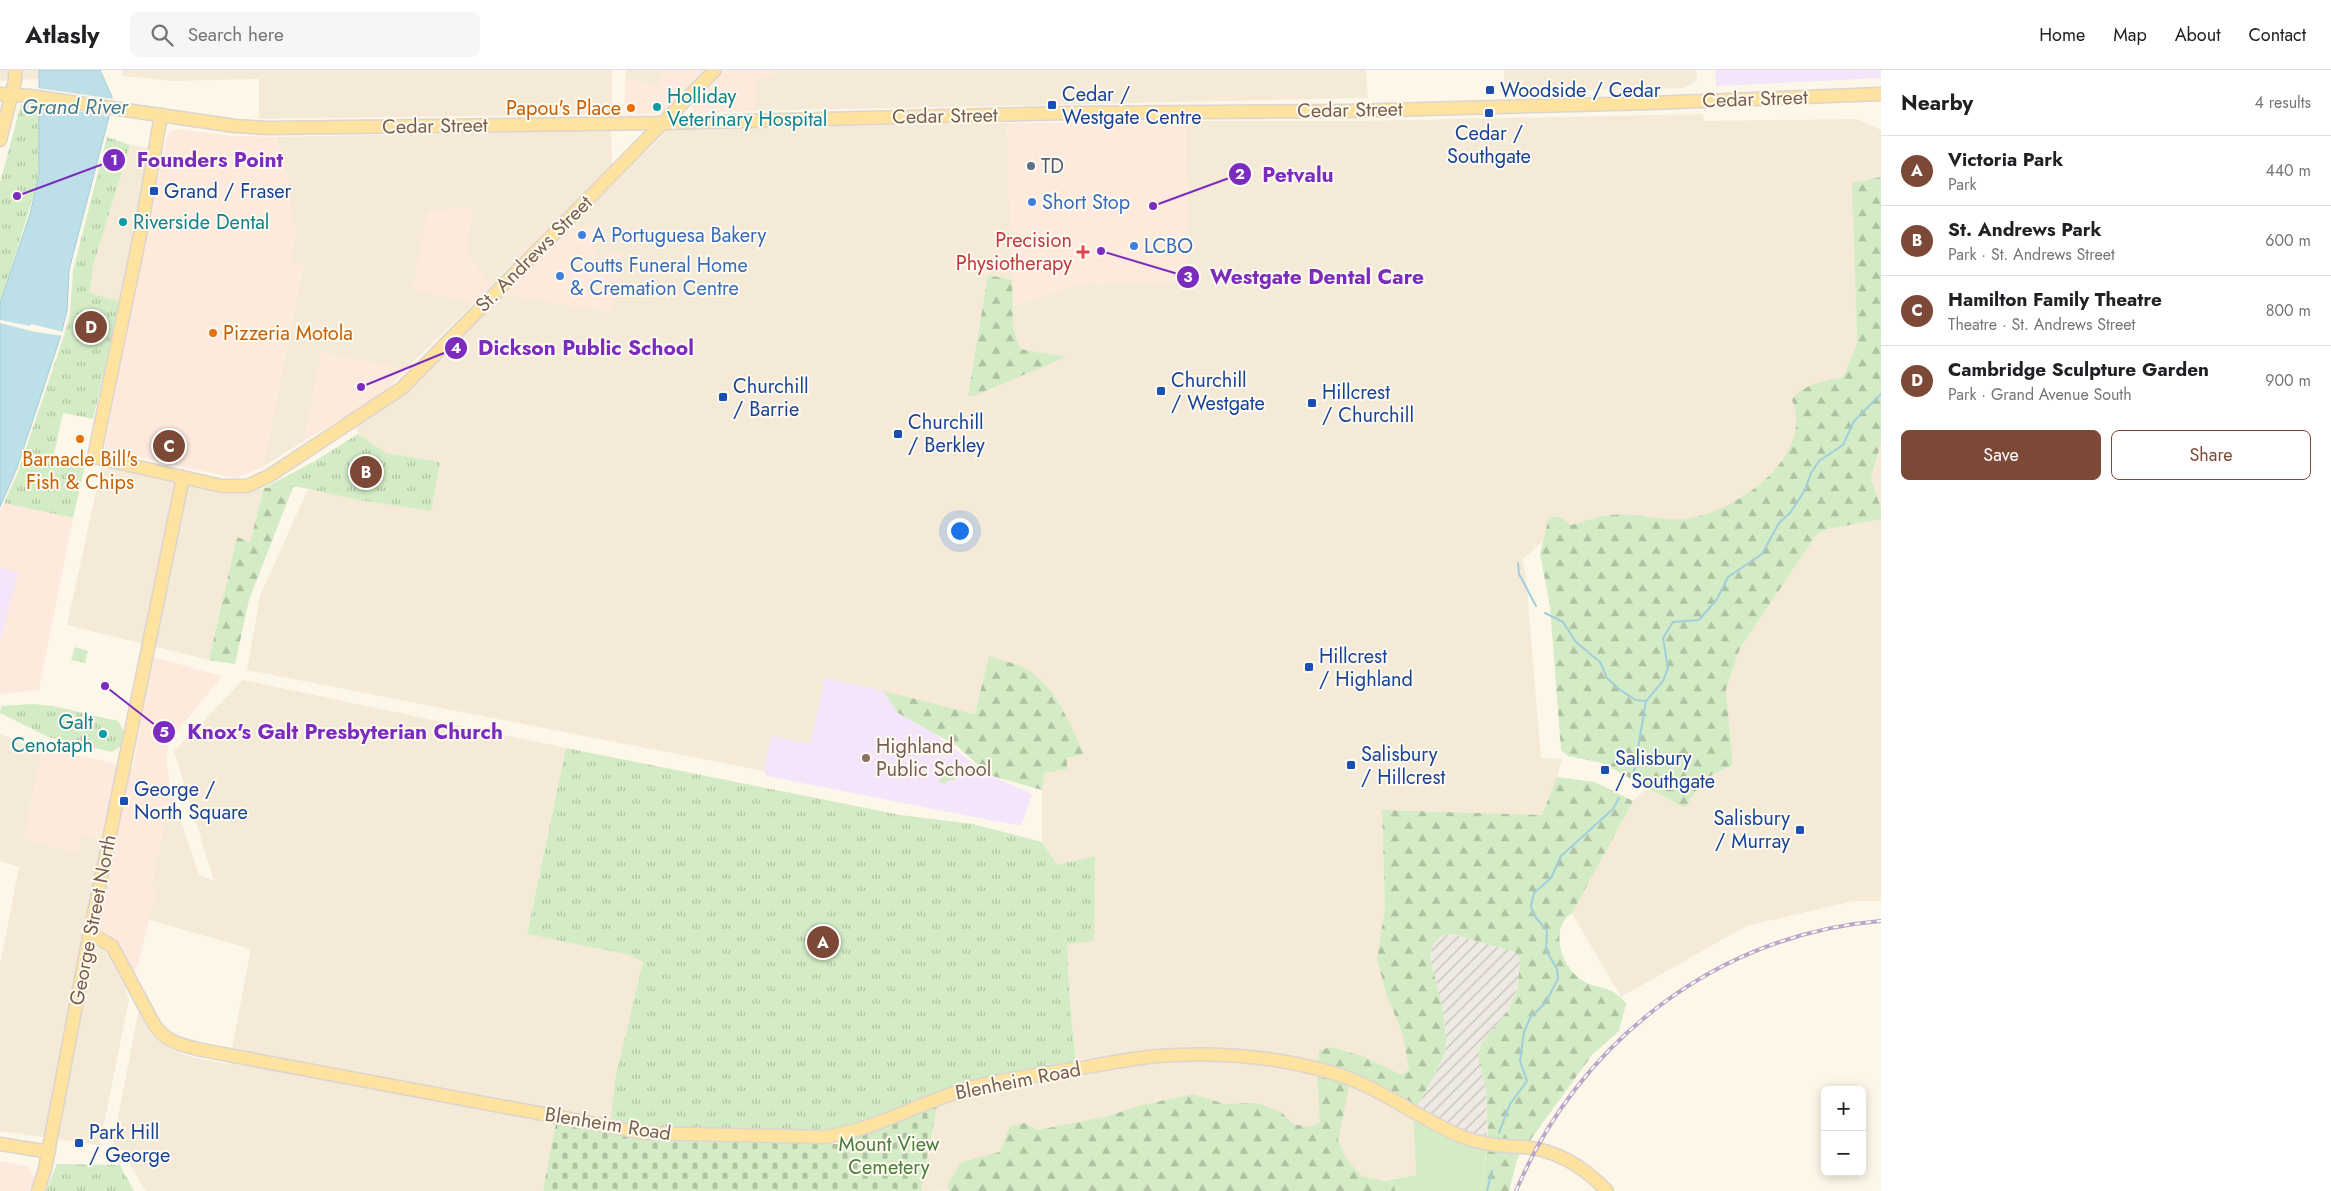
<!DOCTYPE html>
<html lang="en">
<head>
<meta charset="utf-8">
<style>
	:root { --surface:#fff; --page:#f6f6f6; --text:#202124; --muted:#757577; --line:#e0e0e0; --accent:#7b4936 }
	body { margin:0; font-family:Jost,sans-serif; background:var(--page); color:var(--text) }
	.controls { position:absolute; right:15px; bottom:15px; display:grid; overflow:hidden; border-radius:8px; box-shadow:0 2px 12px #0003 }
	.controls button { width:45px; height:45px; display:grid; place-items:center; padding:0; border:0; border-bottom:1px solid var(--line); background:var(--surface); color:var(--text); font:25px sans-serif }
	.you { position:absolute; left:959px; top:460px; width:18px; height:18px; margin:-12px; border:4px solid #fff; border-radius:50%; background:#1a73e8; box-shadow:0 0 0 8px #1a73e833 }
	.badge { display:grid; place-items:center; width:32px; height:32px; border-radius:50%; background:var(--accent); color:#fff; font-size:16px; font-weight:700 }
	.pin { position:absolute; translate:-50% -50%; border:2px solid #fff; box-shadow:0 1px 5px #0006 }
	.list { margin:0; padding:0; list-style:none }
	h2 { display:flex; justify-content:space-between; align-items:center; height:65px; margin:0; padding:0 20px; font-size:21px }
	h2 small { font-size:16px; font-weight:400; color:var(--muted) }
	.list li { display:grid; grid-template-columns:32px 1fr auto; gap:15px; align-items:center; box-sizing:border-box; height:70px; padding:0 20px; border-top:1px solid var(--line) }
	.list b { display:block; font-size:19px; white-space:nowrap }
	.list p { margin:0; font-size:16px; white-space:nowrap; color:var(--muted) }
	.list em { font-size:16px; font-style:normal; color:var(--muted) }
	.actions { display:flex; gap:10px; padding:15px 20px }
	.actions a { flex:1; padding:11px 0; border:1px solid var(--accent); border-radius:8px; text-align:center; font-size:18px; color:var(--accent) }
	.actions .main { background:var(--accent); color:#fff }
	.icon { flex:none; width:28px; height:28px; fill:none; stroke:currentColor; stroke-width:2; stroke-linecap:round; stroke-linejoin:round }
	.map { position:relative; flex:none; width:1881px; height:1121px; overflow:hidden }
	header { display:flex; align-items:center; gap:30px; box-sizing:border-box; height:70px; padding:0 25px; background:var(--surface); border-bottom:1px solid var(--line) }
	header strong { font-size:24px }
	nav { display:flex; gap:28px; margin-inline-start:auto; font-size:18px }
	.search { width:350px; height:45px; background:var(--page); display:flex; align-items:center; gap:12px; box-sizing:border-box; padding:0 18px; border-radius:8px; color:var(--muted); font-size:19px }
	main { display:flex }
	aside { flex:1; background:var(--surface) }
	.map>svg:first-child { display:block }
	.residential { fill:#f5ead7 }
	.commercial { fill:#fee9dd }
	.industrial { fill:url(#industrial-furrows) }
	.education { fill:#f4e5fa }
	.grass { fill:#d3ecc6 }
	.forest { fill:url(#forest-firs) }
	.cemetery { fill:url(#cemetery-stones) }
	.park { fill:url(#park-tufts) }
	.water { fill:#bcdfe8; stroke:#a2cedb }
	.pier { fill:#fdf7e9 }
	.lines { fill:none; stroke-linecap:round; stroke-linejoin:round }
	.stream { stroke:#a2cedb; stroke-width:2 }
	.major-casing { stroke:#dcd5d0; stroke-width:15 }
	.major { stroke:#fde2a0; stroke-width:12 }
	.rail-casing { stroke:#bba5c9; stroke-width:4 }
	.rail { stroke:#fffaf0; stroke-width:2; stroke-dasharray:5.5; stroke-linecap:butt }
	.transit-dot { fill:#1a4fb4; stroke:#fffaf0; stroke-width:2 }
	.culture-dot { fill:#0f9aa8; stroke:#fffaf0; stroke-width:2 }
	.food-dot { fill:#e8710a; stroke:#fffaf0; stroke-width:2 }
	.service-dot { fill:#5c6f8a; stroke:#fffaf0; stroke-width:2 }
	.shop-dot { fill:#3f7fe0; stroke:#fffaf0; stroke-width:2 }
	.health-dot { fill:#e0444e; stroke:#fffaf0; stroke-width:2 }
	.education-dot { fill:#8d6e63; stroke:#fffaf0; stroke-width:2 }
	.labels { text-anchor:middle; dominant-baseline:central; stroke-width:4; stroke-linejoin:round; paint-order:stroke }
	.transit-label { font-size:20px; fill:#164399; stroke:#fffaf0; text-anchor:start }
	.culture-label { font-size:20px; fill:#0d838f; stroke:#fffaf0; text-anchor:start }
	.street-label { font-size:20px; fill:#795f4b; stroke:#fffaf0 }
	.food-label { font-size:20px; fill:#c56008; stroke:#fffaf0; text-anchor:end }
	.service-label { font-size:20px; fill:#4e5e75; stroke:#fffaf0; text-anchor:start }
	.shop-label { font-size:20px; fill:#366cbe; stroke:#fffaf0; text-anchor:start }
	.health-label { font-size:20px; fill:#be3a42; stroke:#fffaf0; text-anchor:end }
	.education-label { font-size:20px; fill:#785e54; stroke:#fffaf0; text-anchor:start }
	.park-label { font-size:20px; fill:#4c7a3f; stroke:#fffaf0 }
	.water-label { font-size:21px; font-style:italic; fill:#437b8d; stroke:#fffaf0 }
	.leader { fill:none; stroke:#7b2cbf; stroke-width:2 }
	.callout-dot { fill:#7b2cbf; stroke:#fffaf0; stroke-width:2 }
	.mark-label { font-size:15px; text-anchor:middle; font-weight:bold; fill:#fff }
	.callout-label { font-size:21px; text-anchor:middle; font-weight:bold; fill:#7b2cbf; stroke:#fffaf0; stroke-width:4; stroke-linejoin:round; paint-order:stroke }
</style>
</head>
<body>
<header>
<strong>Atlasly</strong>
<div class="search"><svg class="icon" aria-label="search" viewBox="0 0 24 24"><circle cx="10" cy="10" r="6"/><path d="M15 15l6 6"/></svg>Search here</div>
<nav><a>Home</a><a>Map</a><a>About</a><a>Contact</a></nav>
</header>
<main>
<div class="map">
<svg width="1881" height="1121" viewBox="0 0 1881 1121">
	<defs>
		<pattern id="industrial-furrows" width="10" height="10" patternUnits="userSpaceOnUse" patternTransform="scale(1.25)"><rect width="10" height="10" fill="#eee9e2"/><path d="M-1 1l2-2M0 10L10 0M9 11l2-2" fill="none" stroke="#c6c0b9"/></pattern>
		<pattern id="forest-firs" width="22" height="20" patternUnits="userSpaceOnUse" patternTransform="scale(1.25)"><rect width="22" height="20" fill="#d3ecc6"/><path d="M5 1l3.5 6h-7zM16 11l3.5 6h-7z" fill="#b0c2a3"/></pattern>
		<pattern id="cemetery-stones" width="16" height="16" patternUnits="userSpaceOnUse" patternTransform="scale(1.25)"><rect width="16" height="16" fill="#d3ecc6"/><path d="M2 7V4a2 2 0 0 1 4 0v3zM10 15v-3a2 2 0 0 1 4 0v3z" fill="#b0c2a3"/></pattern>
		<pattern id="park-tufts" width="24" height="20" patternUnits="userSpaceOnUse" patternTransform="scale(1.25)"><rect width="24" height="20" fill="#d3ecc6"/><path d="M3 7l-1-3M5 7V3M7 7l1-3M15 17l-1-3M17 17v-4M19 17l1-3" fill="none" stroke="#b0c2a3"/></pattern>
	</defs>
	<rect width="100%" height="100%" fill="#fdf7e9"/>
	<g class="residential">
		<path d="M0 0H39V9L0 11Z"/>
		<path d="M122 0H612V44L259 49V9L172 11 123 6Z"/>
		<path d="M626 0H663L659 16 625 9Z"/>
		<path d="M772 0H1366L1368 28 756 41V11L774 3Z"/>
		<path d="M1504 0H1696L1697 10 1684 18 1505 22Z"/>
		<path d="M1703 44 1704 51 1857 49 1881 60V107L1852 113 1857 273 1843 307 1797 376 1776 419 1710 460 1549 466 1522 490 1526 506 1541 688 1562 689 1557 707 1542 745 1382 740 1385 837 1377 890 1387 926 1403 965 1409 999 1403 1006 1362 986 1318 993 1147 981 1076 990 1070 934 1067 873 1095 786 1057 795 1042 772V720L1044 703 1067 699V688L1084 684 989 587 975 644 825 608 810 674 771 666 764 701 247 600 260 526 308 419 359 430 440 392 386 383 358 364 356 356 414 316 504 225 611 241 608 197 592 195 600 158 570 157 669 59 1007 53 1014 236 1072 216 1188 210 1185 51H1360Z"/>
		<path d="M611 60 612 95 492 215 466 184 472 138 413 219 474 233 405 300 322 283 304 371 263 397 303 196 291 193 295 160 290 142 287 108 280 94 277 67Z"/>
		<path d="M130 75 149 78 121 232 90 223 93 196Z"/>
		<path d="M1881 373V438L1871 408Z"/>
		<path d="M102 394 244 422 264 418 250 472 237 467 209 590 67 555Z"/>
		<path d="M1881 449V831H1854L1746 856 1621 927 1572 843 1615 761 1633 731 1647 718 1685 738 1704 709 1733 695 1726 620 1740 578 1817 464 1828 459Z"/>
		<path d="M243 610 566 678 527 864 630 885 643 892 615 1009 611 1049 559 1041 543 1121H146L120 1079 112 1078 139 939 149 963 170 979 191 987 229 994 251 879 149 850 157 820 151 817 171 722 199 805 214 811 174 681Z"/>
		<path d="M0 663 22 674 43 677 24 769 76 782 81 765 101 769 81 872 98 876 104 881 124 915 129 929 100 1075 0 1061V894L19 797 0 791Z"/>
		<path d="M1206 985 1326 1001 1413 1047 1416 1105 1345 1117 920 1121 937 1028 1001 1010Z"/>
	</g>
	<g class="commercial">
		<path d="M663 0H705L663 43 625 45V9L659 16Z"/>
		<path d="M725 0H772L775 2 756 11V41L694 43 692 36Z"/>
		<path d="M1185 51 1188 210 1072 216 1013 236 1007 53Z"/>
		<path d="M178 59 231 66 277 67 280 94 287 108 290 142 295 160 291 193 303 195 263 397 236 408 104 380 166 68 170 61Z"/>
		<path d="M472 138 466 184 492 215 474 233 413 219 427 141Z"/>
		<path d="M570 157 600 158 592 195 608 197 611 182 624 184 611 241 504 225Z"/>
		<path d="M322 283 405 300 383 324 304 371Z"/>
		<path d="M4 433 73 448 39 620 0 624V441Z"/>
		<path d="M153 587 222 606 169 671 166 690 171 722 151 817 157 819 138 894 129 913 124 915 104 881 98 876 81 872 101 769 81 765 76 782 24 769 43 677 133 698Z"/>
		<path d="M0 1091 27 1096 35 1109 30 1121H0Z"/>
	</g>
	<path class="industrial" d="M1452 864 1515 882 1520 889 1518 917 1509 939 1481 974 1478 986 1486 1020 1487 1067 1451 1056 1416 1039 1445 984 1446 970 1443 940 1430 888 1433 875 1441 866Z"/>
	<g class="education">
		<path d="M1715 0H1881V8L1716 16Z"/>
		<path d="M0 498 18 502 1 569H0Z"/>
		<path d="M825 608 883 621 898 643 932 662 989 705 1032 724 1021 756 766 706 764 701 771 666 810 674Z"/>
	</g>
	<path class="grass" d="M1413 1045C1439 1062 1456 1073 1487 1079L1481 1121H1395L1394 1113 1384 1111 1416 1105Z"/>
	<g class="forest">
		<path d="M1881 107V373L1871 408 1881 438V449L1828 459 1817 464 1740 578 1726 620 1733 695 1704 709 1685 738 1602 693 1568 686 1561 680 1550 536 1540 484 1549 447H1560L1571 455C1584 452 1598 446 1611 445 1636 442 1667 453 1691 448 1739 439 1815 386 1792 330 1801 314 1826 311 1843 307L1857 273 1852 113Z"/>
		<path d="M988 205 1012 210 1013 258 1020 279 1066 287 976 325 968 326Z"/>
		<path d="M293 417 249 530 235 594 209 590 237 467 250 472 264 418Z"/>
		<path d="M989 586C1000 590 1015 593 1026 599 1056 616 1070 655 1084 684L1067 688V699L1044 703 1042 720 989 705 957 676 898 643 883 621 975 644Z"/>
		<path d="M1557 707 1595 712 1633 731 1572 843C1549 858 1561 895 1580 909 1594 920 1613 914 1626 934L1619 961 1592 985 1518 1087 1509 1121H1481L1488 1074 1486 1020 1478 986 1481 974 1509 939 1518 917 1520 889 1515 882 1452 864 1441 866 1433 875 1430 888 1443 940 1446 970 1445 984 1416 1039 1351 1007 1338 1070 1346 1088 1361 1106 1394 1113 1395 1121H949L948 1113 962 1092 1000 1082 1010 1056 1025 1053 1038 1060 1109 1046 1138 1036 1194 1024 1224 1034 1258 1033 1281 1042 1293 1054 1308 1057 1320 1052 1317 1006 1319 981 1330 977 1362 986 1402 1005 1409 999 1403 965 1387 926 1377 890 1385 837 1382 740 1542 745Z"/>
	</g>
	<path class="cemetery" d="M939 1025 921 1121H543L556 1053 636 1067 837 1074 846 1067Z"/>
	<g class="park">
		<path d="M21 34 39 37 40 105 0 235V113Z"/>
		<path d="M107 67 130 75 93 196 90 223 121 232 93 349 63 343 53 389 85 396 73 448 4 433 18 402 63 269 70 244 73 201Z"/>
		<path d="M358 364 386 383 440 392 431 441 359 430 299 417 264 418 315 391Z"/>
		<path d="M75 577 88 581 85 593 71 590Z"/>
		<path d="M33 634 53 636 118 651 124 662 121 676 112 682 48 667 0 643 1 636Z"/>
		<path d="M566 678 901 745 973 754 1042 772 1057 795 1095 786 1094 871 1067 874 1070 934 1077 1001 939 1025 830 1064 664 1059 611 1049 615 1009 643 892 630 885 527 864Z"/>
		<path d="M944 698 955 701V710L947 711 945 714 939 712Z"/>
		<path d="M57 1094 120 1095 134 1121H46Z"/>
	</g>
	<path class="water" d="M39 0H100L112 27 111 39 69 200 67 241 60 268 17 398 0 437V234L30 144 39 105Z"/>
	<g class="pier">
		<path d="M37 18 114 29 112 46 38 36Z"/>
		<path d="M0 250 30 256 31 254 64 262V266L35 262 0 253Z"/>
	</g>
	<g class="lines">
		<g class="stream">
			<path d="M1518 493 1519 504 1536 536"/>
			<path d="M1545 543 1563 552 1576 572 1600 592 1607 608 1620 620 1636 630 1646 631"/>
			<path d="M1633 708 1646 631 1663 611 1668 598 1663 568 1673 552 1699 550 1717 529 1728 507 1762 484 1779 453 1790 443 1805 420 1811 403 1819 391 1843 375 1854 351 1881 324"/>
			<path d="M1499 1063 1510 1034 1527 1011 1520 991 1524 962 1530 948 1546 932 1558 909 1557 899 1546 880 1547 861 1533 844 1531 836 1534 823 1551 808 1561 786 1613 739 1619 728"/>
			<path d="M1487 1121 1492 1101"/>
		</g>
		<defs>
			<g id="major">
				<path d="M0 24 30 26 235 56 268 58 664 53 1069 43 1348 41 1651 33 1881 24"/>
				<path d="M161 45 140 165 94 387 222 416H247L269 406 402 318 715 0"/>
				<path d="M0 70 15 11V0"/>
				<path d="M89 867 98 868 112 876 155 956C168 973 182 975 202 980L644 1063 824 1067C876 1060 922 1031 973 1017 1006 1009 1040 1004 1075 999 1102 994 1129 989 1157 986 1212 982 1272 986 1326 1001 1377 1014 1415 1047 1463 1067 1483 1075 1504 1076 1524 1077 1557 1080 1585 1098 1607 1121"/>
				<path d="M0 1074 49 1082"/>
				<path d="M38 1121 45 1099 89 867 183 407"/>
			</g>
		</defs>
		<use href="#major" class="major-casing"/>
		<use href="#major" class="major"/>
		<defs>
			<path id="rail" d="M1516 1121C1578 972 1718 864 1881 851"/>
		</defs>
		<use href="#rail" class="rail-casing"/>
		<use href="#rail" class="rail"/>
	</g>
	<g class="transit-dot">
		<rect x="1485" y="15" width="10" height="10" rx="2.5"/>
		<rect x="1047" y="30" width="10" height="10" rx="2.5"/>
		<rect x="1484" y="38" width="10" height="10" rx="2.5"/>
		<rect x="149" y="116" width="10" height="10" rx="2.5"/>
		<rect x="1156" y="316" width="10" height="10" rx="2.5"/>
		<rect x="718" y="322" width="10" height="10" rx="2.5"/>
		<rect x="1307" y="328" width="10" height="10" rx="2.5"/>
		<rect x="893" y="359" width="10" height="10" rx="2.5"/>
		<rect x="1304" y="592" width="10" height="10" rx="2.5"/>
		<rect x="1346" y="690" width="10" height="10" rx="2.5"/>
		<rect x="1600" y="695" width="10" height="10" rx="2.5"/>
		<rect x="119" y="726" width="10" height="10" rx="2.5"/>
		<rect x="1795" y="755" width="10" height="10" rx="2.5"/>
		<rect x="74" y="1068" width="10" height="10" rx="2.5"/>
	</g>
	<g class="culture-dot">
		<circle cx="657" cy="37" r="5"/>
		<circle cx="123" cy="152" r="5"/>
		<circle cx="103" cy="664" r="5"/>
	</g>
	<g class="food-dot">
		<circle cx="631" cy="38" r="5"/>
		<circle cx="213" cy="263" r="5"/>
		<circle cx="80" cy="369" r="5"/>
	</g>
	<circle class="service-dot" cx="1031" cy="96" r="5"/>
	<g class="shop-dot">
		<circle cx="1032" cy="132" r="5"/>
		<circle cx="582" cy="165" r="5"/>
		<circle cx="1134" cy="176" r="5"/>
		<circle cx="560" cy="206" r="5"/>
	</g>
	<path class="health-dot" d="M1080.5 174.5h5v5h5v5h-5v5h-5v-5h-5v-5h5z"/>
	<circle class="education-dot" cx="866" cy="688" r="5"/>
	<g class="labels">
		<g class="transit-label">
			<text x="1500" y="20">Woodside / Cedar</text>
			<text x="1062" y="24">Cedar /<tspan x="1062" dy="23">Westgate Centre</tspan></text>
			<text x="1489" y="63" text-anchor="middle">Cedar /<tspan x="1489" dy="23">Southgate</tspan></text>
			<text x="164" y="121">Grand / Fraser</text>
			<text x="1171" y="310">Churchill<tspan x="1171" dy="23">/ Westgate</tspan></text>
			<text x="733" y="316">Churchill<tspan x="733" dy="23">/ Barrie</tspan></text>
			<text x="1322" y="322">Hillcrest<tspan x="1322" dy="23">/ Churchill</tspan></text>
			<text x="908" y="352">Churchill<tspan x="908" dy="23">/ Berkley</tspan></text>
			<text x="1319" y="586">Hillcrest<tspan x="1319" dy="23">/ Highland</tspan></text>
			<text x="1361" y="684">Salisbury<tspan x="1361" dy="23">/ Hillcrest</tspan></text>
			<text x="1615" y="688">Salisbury<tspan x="1615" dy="23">/ Southgate</tspan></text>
			<text x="134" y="719">George /<tspan x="134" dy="23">North Square</tspan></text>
			<text x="1790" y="748" text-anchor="end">Salisbury<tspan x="1790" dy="23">/ Murray</tspan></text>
			<text x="89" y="1062">Park Hill<tspan x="89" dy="23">/ George</tspan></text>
		</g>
		<g class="culture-label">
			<text x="667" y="26">Holliday<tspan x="667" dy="23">Veterinary Hospital</tspan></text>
			<text x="133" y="152">Riverside Dental</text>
			<text x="93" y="652" text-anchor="end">Galt<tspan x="93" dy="23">Cenotaph</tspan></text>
		</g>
		<g class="street-label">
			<text transform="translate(1755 29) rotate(-2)">Cedar Street</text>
			<text transform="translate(1350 40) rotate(-1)">Cedar Street</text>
			<text transform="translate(945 46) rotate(-1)">Cedar Street</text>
			<text transform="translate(435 56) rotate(-1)">Cedar Street</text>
			<text transform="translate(534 184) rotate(-45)">St. Andrews Street</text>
			<text transform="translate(93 850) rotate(-79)">George Street North</text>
			<text transform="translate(1018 1011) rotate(-11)">Blenheim Road</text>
			<text transform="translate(608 1054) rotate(9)">Blenheim Road</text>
		</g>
		<g class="food-label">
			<text x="621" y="38">Papou's Place</text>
			<text x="223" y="263" text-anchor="start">Pizzeria Motola</text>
			<text x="80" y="389" text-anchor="middle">Barnacle Bill's<tspan x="80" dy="23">Fish &amp; Chips</tspan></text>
		</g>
		<g class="service-label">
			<text x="1041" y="96">TD</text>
		</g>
		<g class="shop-label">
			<text x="1042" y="132">Short Stop</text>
			<text x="592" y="165">A Portuguesa Bakery</text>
			<text x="1144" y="176">LCBO</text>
			<text x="570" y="195">Coutts Funeral Home<tspan x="570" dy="23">&amp; Cremation Centre</tspan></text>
		</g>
		<g class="health-label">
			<text x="1072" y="170">Precision<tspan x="1072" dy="23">Physiotherapy</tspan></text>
		</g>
		<g class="education-label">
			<text x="876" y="676">Highland<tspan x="876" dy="23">Public School</tspan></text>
		</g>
		<g class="park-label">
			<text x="889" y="1074">Mount View<tspan x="889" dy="23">Cemetery</tspan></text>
		</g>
		<g class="water-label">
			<text x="75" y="37">Grand River</text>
		</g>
	</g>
	<path class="leader" d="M17 126L114 90M1153 136L1240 104M1101 181L1188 207M361 317L456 278M105 616L164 662"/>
	<g class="callout-dot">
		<circle cx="17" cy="126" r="5"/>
		<circle cx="1153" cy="136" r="5"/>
		<circle cx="1101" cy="181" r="5"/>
		<circle cx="361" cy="317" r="5"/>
		<circle cx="105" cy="616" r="5"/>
		<circle cx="114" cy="90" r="12"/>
		<circle cx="1240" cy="104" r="12"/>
		<circle cx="1188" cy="207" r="12"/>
		<circle cx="456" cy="278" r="12"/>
		<circle cx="164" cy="662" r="12"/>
	</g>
	<g class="mark-label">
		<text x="114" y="95">1</text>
		<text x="1240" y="109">2</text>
		<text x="1188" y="212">3</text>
		<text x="456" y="283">4</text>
		<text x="164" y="667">5</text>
	</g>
	<g class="callout-label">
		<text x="210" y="97">Founders Point</text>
		<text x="1298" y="112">Petvalu</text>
		<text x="1317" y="214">Westgate Dental Care</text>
		<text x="586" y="285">Dickson Public School</text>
		<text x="345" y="669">Knox's Galt Presbyterian Church</text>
	</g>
</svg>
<div class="controls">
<button>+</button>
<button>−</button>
</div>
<div class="you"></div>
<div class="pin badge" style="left:823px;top:872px">A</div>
<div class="pin badge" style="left:366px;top:402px">B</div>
<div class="pin badge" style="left:169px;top:376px">C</div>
<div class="pin badge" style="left:91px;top:257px">D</div>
</div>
<aside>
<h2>Nearby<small>4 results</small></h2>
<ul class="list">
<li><span class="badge">A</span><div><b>Victoria Park</b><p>Park</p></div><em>440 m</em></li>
<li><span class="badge">B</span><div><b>St. Andrews Park</b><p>Park · St. Andrews Street</p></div><em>600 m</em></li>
<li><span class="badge">C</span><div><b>Hamilton Family Theatre</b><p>Theatre · St. Andrews Street</p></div><em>800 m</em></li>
<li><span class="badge">D</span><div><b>Cambridge Sculpture Garden</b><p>Park · Grand Avenue South</p></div><em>900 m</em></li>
</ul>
<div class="actions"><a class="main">Save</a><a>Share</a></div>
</aside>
</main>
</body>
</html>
